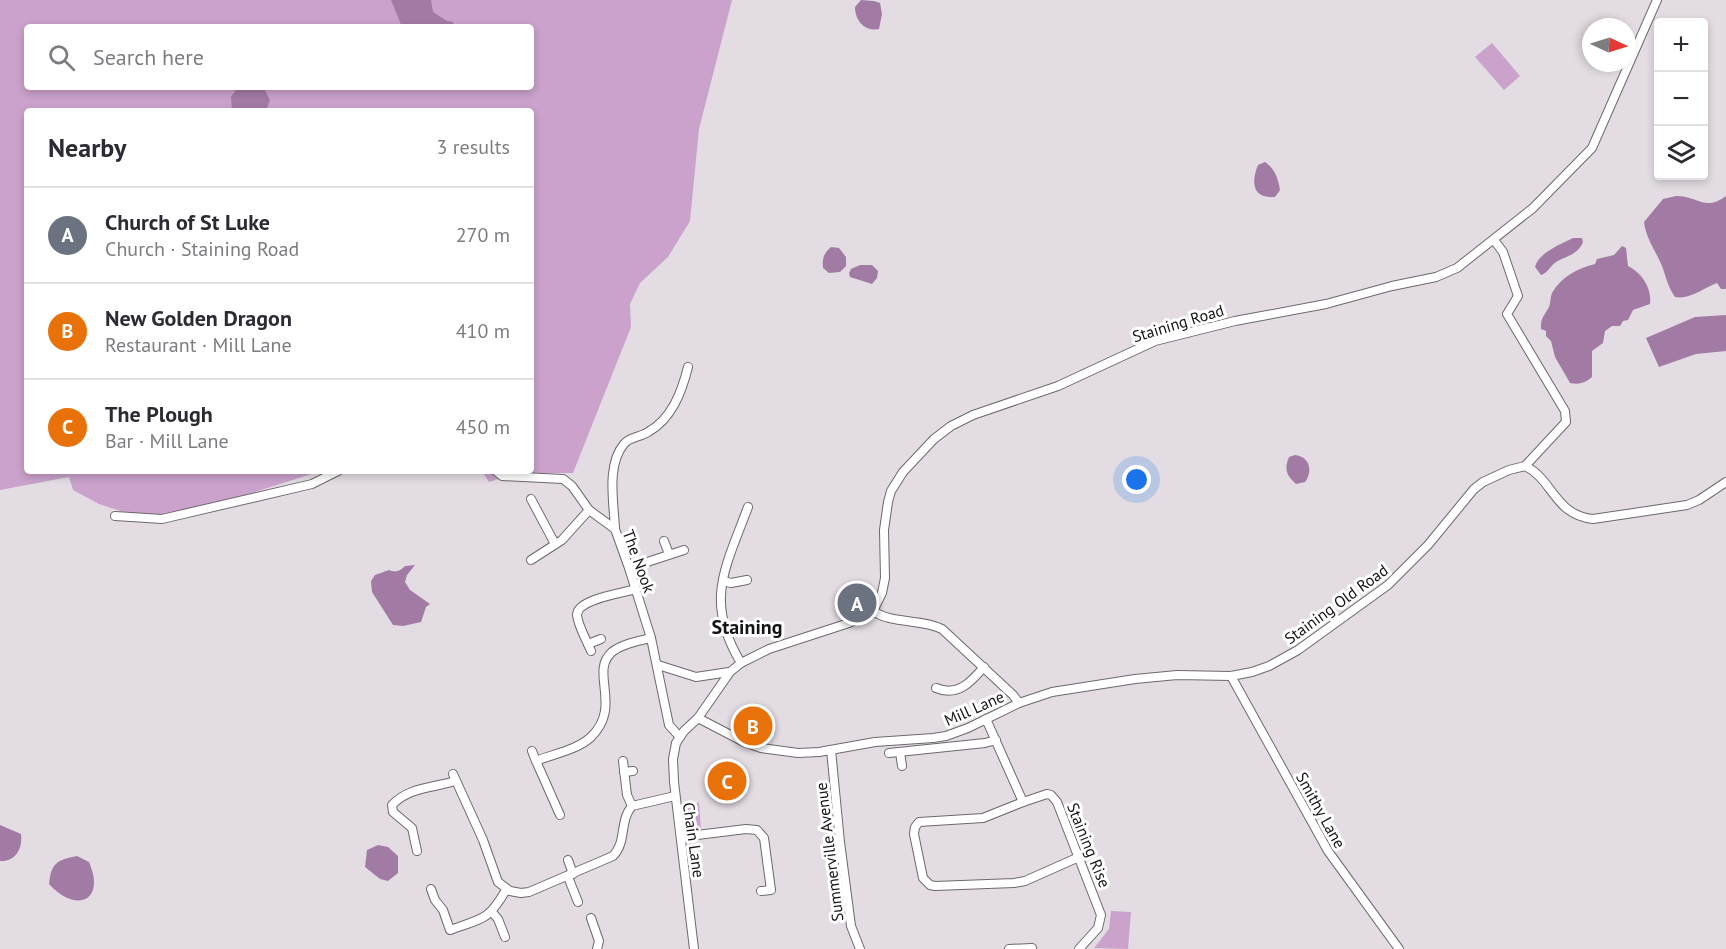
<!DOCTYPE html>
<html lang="en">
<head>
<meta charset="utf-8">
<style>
	:root { --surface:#fff; --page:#f2f2f3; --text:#2b2b33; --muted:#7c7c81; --line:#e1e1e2; --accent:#377969 }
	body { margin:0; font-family:"PT Sans",sans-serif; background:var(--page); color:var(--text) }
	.controls { position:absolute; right:18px; top:18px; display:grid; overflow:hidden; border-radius:6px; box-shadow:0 3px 9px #0003 }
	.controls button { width:54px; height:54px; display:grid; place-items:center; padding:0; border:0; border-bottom:2px solid var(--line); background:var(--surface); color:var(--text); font:30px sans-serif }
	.compass { position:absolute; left:1582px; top:18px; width:54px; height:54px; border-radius:50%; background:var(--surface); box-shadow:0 3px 9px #0003; rotate:94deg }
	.you { position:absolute; left:1137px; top:480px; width:21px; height:21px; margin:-15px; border:4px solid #fff; border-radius:50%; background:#1a73e8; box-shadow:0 0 0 9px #1a73e833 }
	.badge { display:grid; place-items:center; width:39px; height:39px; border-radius:50%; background:var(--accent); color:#fff; font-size:20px; font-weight:700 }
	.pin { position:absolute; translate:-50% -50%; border:3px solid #fff; box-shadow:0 2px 6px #0006 }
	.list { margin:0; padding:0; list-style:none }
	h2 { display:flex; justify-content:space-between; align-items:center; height:78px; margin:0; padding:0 24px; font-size:26px }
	h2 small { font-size:20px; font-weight:400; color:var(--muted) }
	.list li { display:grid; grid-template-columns:39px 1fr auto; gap:18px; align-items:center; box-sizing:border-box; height:96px; padding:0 24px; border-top:2px solid var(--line) }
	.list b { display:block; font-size:22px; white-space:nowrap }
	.list p { margin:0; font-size:20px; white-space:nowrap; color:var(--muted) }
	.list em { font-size:20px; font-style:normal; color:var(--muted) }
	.icon { flex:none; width:33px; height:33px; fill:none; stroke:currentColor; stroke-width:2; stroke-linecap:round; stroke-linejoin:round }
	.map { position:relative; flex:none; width:1726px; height:949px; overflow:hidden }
	.search { position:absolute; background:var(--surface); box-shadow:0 3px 9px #0003; left:24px; top:24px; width:510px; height:66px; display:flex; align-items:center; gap:15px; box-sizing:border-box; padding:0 21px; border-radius:6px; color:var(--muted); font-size:22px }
	.panel { position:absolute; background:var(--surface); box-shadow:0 3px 9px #0003; left:24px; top:108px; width:510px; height:366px; border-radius:6px }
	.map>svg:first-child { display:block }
	.green { fill:#caa2cb; fill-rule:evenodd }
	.water { fill:#a27ba4 }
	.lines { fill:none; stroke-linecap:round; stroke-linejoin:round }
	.minor-casing { stroke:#6d686d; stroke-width:10 }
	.minor { stroke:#fff; stroke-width:8 }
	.labels { text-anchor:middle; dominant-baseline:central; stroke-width:6; stroke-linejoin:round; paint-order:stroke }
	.street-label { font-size:16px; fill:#141214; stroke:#fff }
	.quarter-label { font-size:20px; font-weight:bold; fill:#141214; stroke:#fff }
</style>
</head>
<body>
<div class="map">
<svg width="1726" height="949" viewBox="0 0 1726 949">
	<rect width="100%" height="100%" fill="#e3dde3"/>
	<g class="green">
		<path d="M0 0H732L699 129 690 221 668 257 640 283 630 304 631 327 573 473H516L489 482 482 471H531V111H27V471H321L236 498 160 515 130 514 99 504 73 490 69 477 0 490ZM27 27H531V87H27Z"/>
		<path d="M1492 43 1520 76 1504 90 1475 57Z"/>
		<path d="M699 803 701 830 692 831 685 822 683 805Z"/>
		<path d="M1111 911 1131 912 1128 949 1094 948 1109 929Z"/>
	</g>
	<g class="water">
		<path d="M391 0H431L433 12 447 21 453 22 455 27H402Z"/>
		<path d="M861 0 874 1 880 3 882 14 879 29C865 32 855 21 855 7Z"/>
		<path d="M238 87H263L270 100 266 111H232L231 97Z"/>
		<path d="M1265 162C1275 169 1278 178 1280 190L1275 197C1252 199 1251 182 1258 165Z"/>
		<path d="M1676 196C1698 196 1705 212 1726 196V289H1721L1717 283C1703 288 1690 300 1675 297 1668 287 1666 277 1662 266 1656 251 1646 239 1644 222L1663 199Z"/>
		<path d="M1573 238H1582L1583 242C1578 255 1566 256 1556 262 1550 266 1548 273 1541 275L1535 267C1538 253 1561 244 1573 238Z"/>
		<path d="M1622 246 1626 248 1628 266C1642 273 1652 288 1650 304L1633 310 1628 320 1623 321 1620 326H1612L1605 331 1603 343 1592 351V377C1585 383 1579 385 1570 383L1555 357 1551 341 1546 336V331L1541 329C1540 318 1545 315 1549 307 1551 302 1550 297 1552 293 1561 277 1578 268 1595 264L1597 259 1614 255Z"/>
		<path d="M831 247 839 248 846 257V266L840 272 829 273 823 268C822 258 824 253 831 247Z"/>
		<path d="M860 265H872L878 271 877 278 872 284 850 277 849 273 851 269Z"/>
		<path d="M1726 315V351L1696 354 1659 367 1646 338 1695 317Z"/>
		<path d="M1295 455C1310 457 1313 471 1305 482L1296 484C1286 475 1284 469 1289 457Z"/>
		<path d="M415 565 407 575 405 582 410 590 430 604 426 607 421 622 403 626 393 625 372 592 371 581 375 575 389 570C396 573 400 571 405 566Z"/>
		<path d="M0 825 21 834C23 849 15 862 0 861Z"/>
		<path d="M378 845 388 847 398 856V873L388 881 380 879 365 867 367 850Z"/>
		<path d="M77 856 89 862C106 901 76 914 49 884 51 863 57 860 77 856Z"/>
	</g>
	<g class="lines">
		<defs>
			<g id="minor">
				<path d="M1494 240 1503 252 1518 296 1507 314 1565 411 1566 422 1525 466"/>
				<path d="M496 471 502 476 563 479 572 486 589 510 615 529 629 568 651 638 669 725 679 736"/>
				<path d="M531 499 555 544"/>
				<path d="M115 516 162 519 312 484 338 471"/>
				<path d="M615 529C614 504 606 465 624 444 629 437 641 437 648 432 672 419 682 391 688 367"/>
				<path d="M664 541 669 554"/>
				<path d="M531 560 562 540 589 510"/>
				<path d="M629 568 684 550"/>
				<path d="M723 581 731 583 747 580"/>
				<path d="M872 610C891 625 921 618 942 629L1013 695 1019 703"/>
				<path d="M588 644 601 639"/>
				<path d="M591 651C587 641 578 626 577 615 577 599 623 593 636 589"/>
				<path d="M741 663C704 601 725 569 748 507"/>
				<path d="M658 665 696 677 729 672"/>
				<path d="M1231 676 1328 851 1399 949"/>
				<path d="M936 688C958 697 971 682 984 667"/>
				<path d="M698 718 744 742 761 748 798 753 819 752 875 742 933 738 946 736 968 728 1019 703 1052 692 1135 679 1177 675 1231 676 1252 672 1269 666 1298 650 1388 585 1428 545 1474 489 1483 482 1509 470 1525 466C1553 479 1554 515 1593 519L1687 505 1699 500 1726 482"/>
				<path d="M986 719 1023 802 1047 794 1051 795 1057 802 1101 915 1098 928 1079 949"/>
				<path d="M831 750 840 842 851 926 860 949"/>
				<path d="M532 751 536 761"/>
				<path d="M900 752 902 766"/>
				<path d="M889 753 985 743 996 740"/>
				<path d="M623 761 627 795 632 806 675 796"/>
				<path d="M624 772 633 771"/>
				<path d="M453 774 483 840 498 882 510 891 521 893 529 892 613 856C627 842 619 821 632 806"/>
				<path d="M1023 802 983 818 919 822 915 827 914 834 923 878 930 885 935 886 1014 883 1025 881 1079 857"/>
				<path d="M560 815 536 761C553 754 577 750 591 737 623 706 589 672 612 652 622 644 638 641 651 638"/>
				<path d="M681 837 746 829 757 830 764 838 771 890 761 891"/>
				<path d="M417 851 412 828 393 812 392 805C409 787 433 788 455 781"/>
				<path d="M568 860 573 874"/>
				<path d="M568 877 578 902"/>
				<path d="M431 889 435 900 443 910 450 930C483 918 488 921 506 890"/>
				<path d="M492 912 498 919 505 937"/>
				<path d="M591 918 599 941 597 949"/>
				<path d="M694 949 674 782 673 759 676 743 684 731 698 718 730 672 741 663 769 649 849 623 867 614 875 607 882 593 885 578 884 530 888 502 891 491 903 472 934 439 951 426 973 415 1058 386 1155 341 1235 321 1326 304 1392 286 1436 277 1457 268 1533 208 1592 148 1657 0"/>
				<path d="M1009 949 1032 948"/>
			</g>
		</defs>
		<use href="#minor" class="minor-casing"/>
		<use href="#minor" class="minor"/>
	</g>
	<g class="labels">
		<g class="street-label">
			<text transform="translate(1178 323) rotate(-17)">Staining Road</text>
			<text transform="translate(639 561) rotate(70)">The Nook</text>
			<text transform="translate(1336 604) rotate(-36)">Staining Old Road</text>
			<text transform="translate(974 708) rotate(-24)">Mill Lane</text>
			<text transform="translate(1321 810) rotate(61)">Smithy Lane</text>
			<text transform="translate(694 840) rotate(82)">Chain Lane</text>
			<text transform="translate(1089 845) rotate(68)">Staining Rise</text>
			<text transform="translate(829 852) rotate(-97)">Summerville Avenue</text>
		</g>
		<g class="quarter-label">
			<text x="747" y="627">Staining</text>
		</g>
	</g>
</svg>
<div class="controls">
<button>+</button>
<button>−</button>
<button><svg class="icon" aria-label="layers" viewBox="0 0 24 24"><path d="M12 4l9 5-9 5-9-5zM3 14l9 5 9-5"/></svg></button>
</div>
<svg class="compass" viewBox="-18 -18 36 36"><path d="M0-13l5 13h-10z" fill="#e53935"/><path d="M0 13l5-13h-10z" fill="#7c7c81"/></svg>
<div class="you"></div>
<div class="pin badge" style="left:857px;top:603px;background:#6b7280">A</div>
<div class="pin badge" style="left:753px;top:726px;background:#e8710a">B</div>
<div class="pin badge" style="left:727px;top:781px;background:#e8710a">C</div>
<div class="search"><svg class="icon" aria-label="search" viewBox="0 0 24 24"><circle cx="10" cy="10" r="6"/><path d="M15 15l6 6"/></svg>Search here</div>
<section class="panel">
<h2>Nearby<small>3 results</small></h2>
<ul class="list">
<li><span class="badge" style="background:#6b7280">A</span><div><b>Church of St Luke</b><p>Church · Staining Road</p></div><em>270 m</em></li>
<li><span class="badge" style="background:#e8710a">B</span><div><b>New Golden Dragon</b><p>Restaurant · Mill Lane</p></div><em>410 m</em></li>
<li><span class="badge" style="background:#e8710a">C</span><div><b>The Plough</b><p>Bar · Mill Lane</p></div><em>450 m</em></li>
</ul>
</section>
</div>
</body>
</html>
